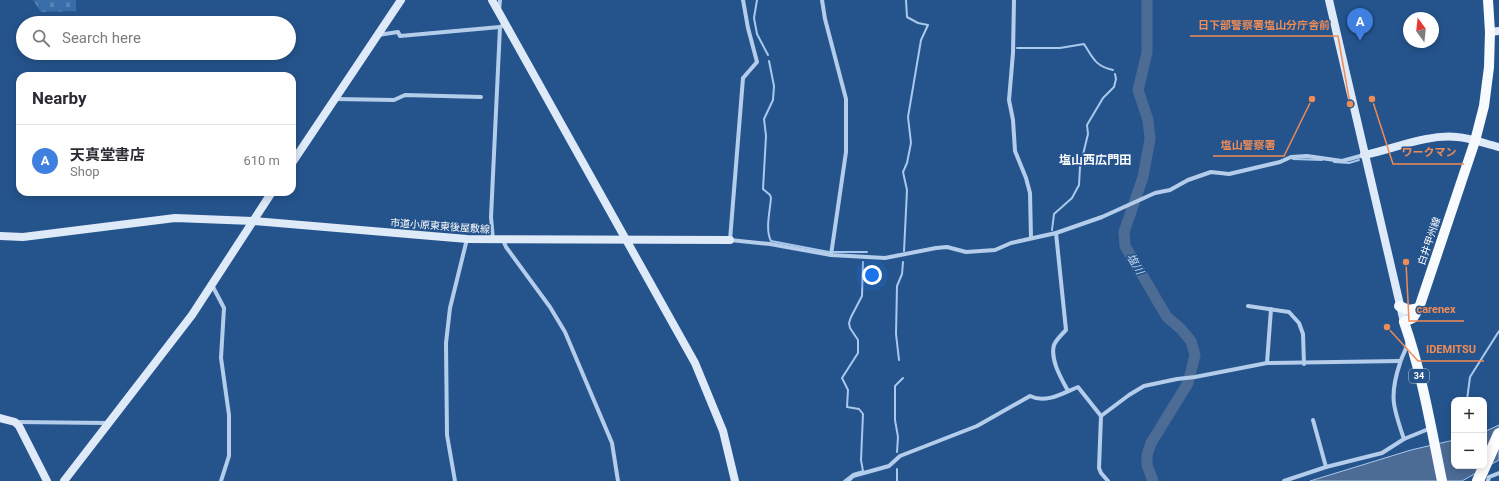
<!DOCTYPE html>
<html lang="en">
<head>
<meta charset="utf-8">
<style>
	:root { --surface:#fff; --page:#f7f7f7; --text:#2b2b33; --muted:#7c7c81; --line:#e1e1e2; --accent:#867552 }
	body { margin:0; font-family:Roboto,"Noto Sans JP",sans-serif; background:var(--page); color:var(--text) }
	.controls { position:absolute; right:12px; bottom:12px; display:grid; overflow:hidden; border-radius:8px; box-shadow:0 2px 10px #0003 }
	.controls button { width:36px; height:36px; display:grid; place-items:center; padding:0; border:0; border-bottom:1px solid var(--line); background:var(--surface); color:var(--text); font:20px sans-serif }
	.compass { position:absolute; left:1403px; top:12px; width:36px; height:36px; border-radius:50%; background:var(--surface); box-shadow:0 2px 10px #0003; rotate:345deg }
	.you { position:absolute; left:872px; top:275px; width:14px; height:14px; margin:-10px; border:3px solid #fff; border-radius:50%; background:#1a73e8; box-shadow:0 0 0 6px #1a73e833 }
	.badge { display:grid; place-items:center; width:26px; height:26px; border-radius:50%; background:var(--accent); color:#fff; font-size:13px; font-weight:700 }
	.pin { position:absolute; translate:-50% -33px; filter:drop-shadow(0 1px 2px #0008) }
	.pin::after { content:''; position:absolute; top:21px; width:14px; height:12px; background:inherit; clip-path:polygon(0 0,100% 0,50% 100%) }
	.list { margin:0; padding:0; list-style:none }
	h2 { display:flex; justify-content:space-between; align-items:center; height:52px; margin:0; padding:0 16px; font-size:17px }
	h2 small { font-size:13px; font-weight:400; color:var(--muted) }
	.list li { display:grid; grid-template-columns:26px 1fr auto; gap:12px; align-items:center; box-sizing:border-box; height:72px; padding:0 16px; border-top:1px solid var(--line) }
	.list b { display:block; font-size:15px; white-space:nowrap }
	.list p { margin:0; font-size:13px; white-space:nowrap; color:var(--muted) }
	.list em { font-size:13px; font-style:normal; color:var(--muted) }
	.icon { flex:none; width:22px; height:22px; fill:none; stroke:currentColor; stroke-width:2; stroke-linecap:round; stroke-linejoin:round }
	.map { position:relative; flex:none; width:1499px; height:481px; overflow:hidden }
	.search { position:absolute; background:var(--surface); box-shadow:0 2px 10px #0003; left:16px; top:16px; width:280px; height:44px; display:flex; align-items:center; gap:10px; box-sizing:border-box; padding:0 14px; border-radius:22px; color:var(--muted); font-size:15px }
	.panel { position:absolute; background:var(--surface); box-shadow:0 2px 10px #0003; left:16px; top:72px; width:280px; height:124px; border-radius:12px }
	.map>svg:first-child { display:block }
	.cemetery { fill:url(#cemetery-stones) }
	.water { fill:#4c6c95; stroke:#a8c8ec }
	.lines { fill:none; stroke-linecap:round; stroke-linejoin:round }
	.stream { stroke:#a8c8ec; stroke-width:2 }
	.river { stroke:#4c6c95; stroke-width:11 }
	.street { stroke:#b4cdeb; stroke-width:4 }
	.secondary { stroke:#dfeaf9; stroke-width:8 }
	.primary { stroke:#f8fbfe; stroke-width:10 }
	.highway { stroke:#fff; stroke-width:12 }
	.labels { text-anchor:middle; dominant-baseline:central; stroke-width:3; stroke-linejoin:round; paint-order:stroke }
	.shield { fill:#25548d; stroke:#beccdd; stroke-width:1 }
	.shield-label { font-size:9px; font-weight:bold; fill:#fff }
	.street-label { font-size:10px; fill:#fff; stroke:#25548d }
	.water-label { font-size:11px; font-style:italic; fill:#c0d7f2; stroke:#25548d }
	.quarter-label { font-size:12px; font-weight:bold; fill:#fff; stroke:#25548d }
	.leader { fill:none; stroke:#ef8b55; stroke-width:1.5 }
	.callout-dot { fill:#ef8b55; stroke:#25548d; stroke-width:1.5 }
	.callout-label { font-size:11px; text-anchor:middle; font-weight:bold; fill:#ef8b55; stroke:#25548d; stroke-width:3; stroke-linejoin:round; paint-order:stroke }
</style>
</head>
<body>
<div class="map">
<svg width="1499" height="481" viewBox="0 0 1499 481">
	<defs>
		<pattern id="cemetery-stones" width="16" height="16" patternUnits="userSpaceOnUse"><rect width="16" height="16" fill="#396daa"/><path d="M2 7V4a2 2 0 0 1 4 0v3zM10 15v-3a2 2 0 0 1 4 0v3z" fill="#5783b7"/></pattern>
	</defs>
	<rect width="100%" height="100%" fill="#25548d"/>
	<path class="cemetery" d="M33 0H76V11L41 12Z"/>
	<path class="water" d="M1499 425V460L1462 481H1310L1411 450 1454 440V466H1484V432Z"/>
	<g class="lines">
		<g class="stream">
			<path d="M757 0 754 18 757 34 768 55"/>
			<path d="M1017 48H1060L1084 44C1093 58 1095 66 1113 70"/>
			<path d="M769 61 774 86 773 100 764 119 766 136 763 189 770 195 771 198C770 211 765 230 771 241L829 252H867"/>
			<path d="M1293 159 1322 160"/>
			<path d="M1334 162 1349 163 1359 160"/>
			<path d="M1052 230 1054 214 1072 198 1079 185 1080 167 1088 134 1087 125 1103 98 1114 87 1116 79 1115 74"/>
			<path d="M904 251 907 190 903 172 907 163 911 143 908 117 921 40 928 25 918 23 907 17 906 0"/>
			<path d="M899 360 896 334 897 286 902 274 903 262"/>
			<path d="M1467 400 1470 377 1499 331"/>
			<path d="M897 452 898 437 895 420V386L903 378"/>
			<path d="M844 481 853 474 863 471 861 460 863 414 859 409 847 407 848 390 842 378 858 353V340L850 328 849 323 851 317 862 296 863 262"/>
			<path d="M897 481V469"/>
		</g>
		<path class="river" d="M1147 0V53L1138 90 1148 120 1150 139 1143 177 1124 232 1125 246 1167 317 1181 329 1191 341 1195 355 1188 383 1151 443 1147 455V465L1153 481"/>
		<g class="street">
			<path d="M743 0 748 28 757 62 743 78 730 240 770 244 831 255 885 258 936 248 947 247 966 252 995 250 1011 243 1056 233 1102 217 1155 193 1170 190 1188 180 1211 172 1229 174 1280 162 1291 157 1307 156 1342 161 1364 155"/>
			<path d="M822 0 825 19 846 99V152L831 255"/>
			<path d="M1014 0 1013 53 1009 100 1013 120 1015 151 1026 178 1030 193 1031 238"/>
			<path d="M499 10 500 0"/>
			<path d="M378 35 398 32 400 36 500 27"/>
			<path d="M335 99 394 100 405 95 481 97"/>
			<path d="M1056 233 1066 330C1062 334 1056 340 1054 345 1050 360 1061 378 1068 391"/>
			<path d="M493 240 491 217 500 27 505 24"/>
			<path d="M503 240 506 247 550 307 565 332 612 443 618 481"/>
			<path d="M212 285 224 308 221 358 229 415V456L221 481"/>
			<path d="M1248 306 1289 312 1299 323 1303 334 1304 364"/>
			<path d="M1267 363 1271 309"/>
			<path d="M1101 416 1129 395 1144 386 1177 379 1195 377 1267 363 1400 361"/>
			<path d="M1313 420 1326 467"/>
			<path d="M16 422 108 423"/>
			<path d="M1404 439 1431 428"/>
			<path d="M455 481 447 435 446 343 450 308 467 239"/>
			<path d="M848 481 853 476 889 466 900 456 977 426 1030 396C1046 404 1063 393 1078 387L1101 416 1099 468 1101 473 1108 481"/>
			<path d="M1284 481 1326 467 1382 453 1404 439C1393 407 1389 396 1400 363 1402 356 1406 350 1408 342"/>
			<path d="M1488 481 1489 477 1499 473"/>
		</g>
		<g class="secondary">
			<path d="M492 0 695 363 723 431 735 481"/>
			<path d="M1329 0 1404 322"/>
			<path d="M1490 32 1499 31"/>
			<path d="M1364 155C1394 149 1426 134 1457 137 1471 138 1486 144 1499 147"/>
			<path d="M292 163 401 0"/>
			<path d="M0 236 23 237 175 218 253 221 467 239 730 240"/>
			<path d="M0 418 15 422 19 426 47 481"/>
			<path d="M64 481 192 315 272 192"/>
		</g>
		<g class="primary">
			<path d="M1399 306 1409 310 1419 308"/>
			<path d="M1442 481C1431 428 1422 373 1404 322L1413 318 1419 308 1475 141 1484 106 1489 67 1490 32 1488 0"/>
		</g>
		<path class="highway" d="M1478 481 1499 434"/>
	</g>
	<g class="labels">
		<rect class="shield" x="1409" y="369" width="20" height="14" rx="3"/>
		<g class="shield-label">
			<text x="1419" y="376">34</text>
		</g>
		<g class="street-label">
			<text transform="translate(440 226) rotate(4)">市道小原東東後屋敷線</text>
			<text transform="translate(1429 241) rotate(-71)">白井甲州線</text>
		</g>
		<g class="water-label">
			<text transform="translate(1135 264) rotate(60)">塩川</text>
		</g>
		<g class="quarter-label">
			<text x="1095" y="160">塩山西広門田</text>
		</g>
	</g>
	<path class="leader" d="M1350 104L1338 36H1190M1312 99L1284 156H1213M1372 99L1393 164H1464M1406 262L1409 321H1464M1387 327L1418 361H1484"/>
	<g class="callout-dot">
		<circle cx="1350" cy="104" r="4"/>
		<circle cx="1312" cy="99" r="4"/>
		<circle cx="1372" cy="99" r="4"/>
		<circle cx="1406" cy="262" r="4"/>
		<circle cx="1387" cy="327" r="4"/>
	</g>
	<g class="callout-label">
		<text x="1264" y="29">日下部警察署塩山分庁舎前</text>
		<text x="1248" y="149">塩山警察署</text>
		<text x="1429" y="156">ワークマン</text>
		<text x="1436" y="313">carenex</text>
		<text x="1451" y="353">IDEMITSU</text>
	</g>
</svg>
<div class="controls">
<button>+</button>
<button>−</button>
</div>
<svg class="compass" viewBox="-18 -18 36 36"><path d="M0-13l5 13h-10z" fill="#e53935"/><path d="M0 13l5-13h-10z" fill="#7c7c81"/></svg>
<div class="you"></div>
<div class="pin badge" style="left:1360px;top:41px;background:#3f7fe0">A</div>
<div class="search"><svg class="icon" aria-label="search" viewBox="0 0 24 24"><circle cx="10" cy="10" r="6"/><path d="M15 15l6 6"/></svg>Search here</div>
<section class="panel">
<h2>Nearby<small></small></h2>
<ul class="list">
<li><span class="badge" style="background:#3f7fe0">A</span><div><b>天真堂書店</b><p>Shop</p></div><em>610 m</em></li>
</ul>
</section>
</div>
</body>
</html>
